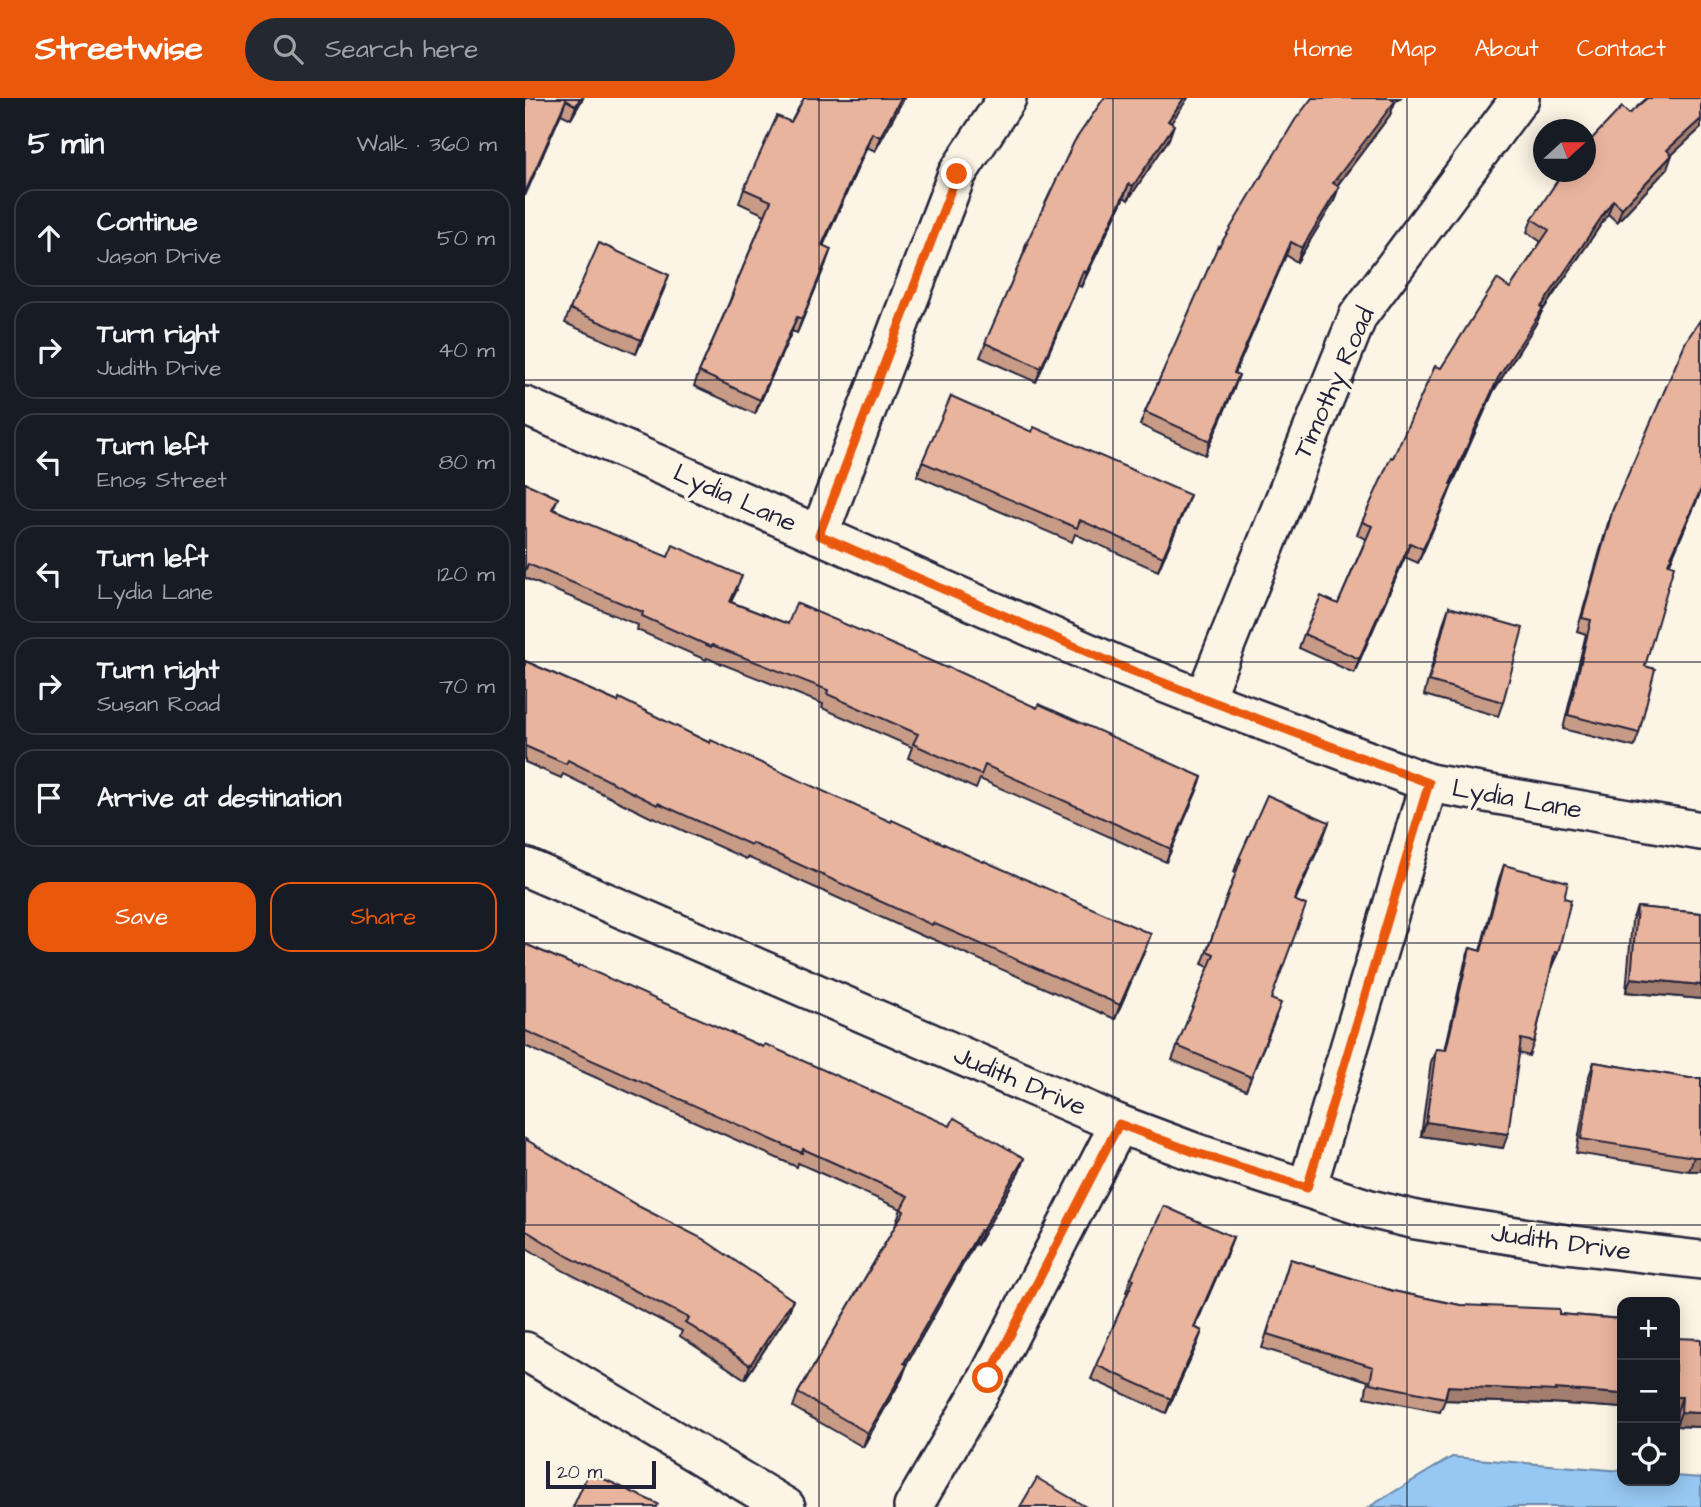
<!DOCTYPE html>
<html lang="en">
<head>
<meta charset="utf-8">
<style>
	:root { --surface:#171b24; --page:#242831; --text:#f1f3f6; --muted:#9ea1a6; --line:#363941; --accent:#ea580c }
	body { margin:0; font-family:"Architects Daughter",sans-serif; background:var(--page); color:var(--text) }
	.controls { position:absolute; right:21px; bottom:21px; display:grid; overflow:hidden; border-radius:14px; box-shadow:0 4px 18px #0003 }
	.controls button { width:63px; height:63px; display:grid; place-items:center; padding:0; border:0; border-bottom:2px solid var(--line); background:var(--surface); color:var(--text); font:35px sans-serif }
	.compass { position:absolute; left:1008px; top:21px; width:63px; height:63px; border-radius:50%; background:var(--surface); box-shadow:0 4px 18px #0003; rotate:69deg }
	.scale { position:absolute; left:21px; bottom:18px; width:110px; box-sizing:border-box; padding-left:7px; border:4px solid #22223b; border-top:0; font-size:19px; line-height:24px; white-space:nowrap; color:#22223b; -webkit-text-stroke:5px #fcf5e5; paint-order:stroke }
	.stop { position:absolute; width:21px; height:21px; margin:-16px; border:5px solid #ea580c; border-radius:50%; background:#fff }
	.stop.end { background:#ea580c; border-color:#fff; box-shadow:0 2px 7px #0008 }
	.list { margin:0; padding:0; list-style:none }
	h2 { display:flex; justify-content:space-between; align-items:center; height:91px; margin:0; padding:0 28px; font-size:30px }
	h2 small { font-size:23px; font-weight:400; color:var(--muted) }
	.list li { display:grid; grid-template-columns:46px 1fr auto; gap:21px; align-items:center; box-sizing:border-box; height:98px; margin:0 14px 14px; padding:0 14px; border:2px solid var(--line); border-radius:21px }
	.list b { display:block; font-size:26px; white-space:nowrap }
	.list p { margin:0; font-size:23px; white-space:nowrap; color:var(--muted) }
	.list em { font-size:23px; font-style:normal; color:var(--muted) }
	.actions { display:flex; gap:14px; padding:21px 28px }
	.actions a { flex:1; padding:16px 0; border:2px solid var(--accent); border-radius:21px; text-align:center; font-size:24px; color:var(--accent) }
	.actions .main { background:var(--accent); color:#fff }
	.icon { flex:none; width:38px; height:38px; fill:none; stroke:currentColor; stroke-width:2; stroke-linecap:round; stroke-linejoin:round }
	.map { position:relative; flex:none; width:1176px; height:1409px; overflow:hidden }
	header { display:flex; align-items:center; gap:42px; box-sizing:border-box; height:98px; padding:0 35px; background:var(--accent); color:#fff }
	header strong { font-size:33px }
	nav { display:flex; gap:38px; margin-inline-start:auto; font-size:24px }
	.search { width:490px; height:63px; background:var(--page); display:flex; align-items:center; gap:18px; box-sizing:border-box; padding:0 24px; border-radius:38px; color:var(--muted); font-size:26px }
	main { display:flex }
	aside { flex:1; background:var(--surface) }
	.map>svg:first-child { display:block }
	.water { fill:#97c8f3; stroke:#6886a9; stroke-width:2 }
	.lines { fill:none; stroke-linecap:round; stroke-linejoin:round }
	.street-casing { stroke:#22223b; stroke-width:42 }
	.street { stroke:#fcf5e5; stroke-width:37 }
	.wall { fill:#c89b87; stroke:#22223b; stroke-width:2 }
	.shaded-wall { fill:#a37e6e; stroke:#22223b; stroke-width:2 }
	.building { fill:#e9b49d; stroke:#22223b; stroke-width:2 }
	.route { stroke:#ea580c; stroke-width:9 }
	.grid { fill:none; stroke:#22223b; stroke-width:2; stroke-opacity:0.55 }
	.labels { text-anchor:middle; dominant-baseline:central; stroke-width:7; stroke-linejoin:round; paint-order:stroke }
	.street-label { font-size:26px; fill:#22223b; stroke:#fcf5e5 }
</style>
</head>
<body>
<header>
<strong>Streetwise</strong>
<div class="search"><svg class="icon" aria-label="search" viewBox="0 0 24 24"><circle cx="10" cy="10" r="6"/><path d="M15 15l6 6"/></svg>Search here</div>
<nav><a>Home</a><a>Map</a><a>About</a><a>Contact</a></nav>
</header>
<main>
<aside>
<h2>5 min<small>Walk · 360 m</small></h2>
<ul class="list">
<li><svg class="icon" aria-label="ahead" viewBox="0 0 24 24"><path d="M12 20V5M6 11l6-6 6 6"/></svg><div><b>Continue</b><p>Jason Drive</p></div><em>50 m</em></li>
<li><svg class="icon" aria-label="right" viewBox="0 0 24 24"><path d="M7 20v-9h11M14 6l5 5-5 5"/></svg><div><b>Turn right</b><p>Judith Drive</p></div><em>40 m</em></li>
<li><svg class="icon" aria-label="left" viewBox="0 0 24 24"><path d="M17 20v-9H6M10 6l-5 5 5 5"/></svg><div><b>Turn left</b><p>Enos Street</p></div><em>80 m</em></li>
<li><svg class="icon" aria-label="left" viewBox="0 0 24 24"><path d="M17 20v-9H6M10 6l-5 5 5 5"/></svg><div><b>Turn left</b><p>Lydia Lane</p></div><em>120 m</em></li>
<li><svg class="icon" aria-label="right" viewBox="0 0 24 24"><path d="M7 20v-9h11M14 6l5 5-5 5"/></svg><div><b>Turn right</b><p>Susan Road</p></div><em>70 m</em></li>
<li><svg class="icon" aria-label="arrive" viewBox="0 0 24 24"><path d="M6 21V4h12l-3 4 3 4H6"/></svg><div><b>Arrive at destination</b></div></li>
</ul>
<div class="actions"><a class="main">Save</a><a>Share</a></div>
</aside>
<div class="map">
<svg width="1176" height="1409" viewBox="0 0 1176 1409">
	<rect width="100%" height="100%" fill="#fcf5e5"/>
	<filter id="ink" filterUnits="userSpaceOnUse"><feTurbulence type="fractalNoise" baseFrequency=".0143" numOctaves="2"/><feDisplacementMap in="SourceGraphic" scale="14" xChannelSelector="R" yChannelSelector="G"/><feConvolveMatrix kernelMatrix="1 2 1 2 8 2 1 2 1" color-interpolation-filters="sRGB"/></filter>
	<g filter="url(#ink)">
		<path class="water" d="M927 1359 1097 1373V1383H1150V1378L1176 1380V1409H844Z"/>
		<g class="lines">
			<defs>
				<g id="street">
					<path d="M0 308 590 566 679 601 904 685 1176 733"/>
					<path d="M294 437 432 76 482 0"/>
					<path d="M679 601 833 218 995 0"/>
					<path d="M0 769 594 1026 669 1054 845 1111 891 1122 1041 1146 1176 1162"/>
					<path d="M782 1090 904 685"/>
					<path d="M0 1253 261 1409"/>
					<path d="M388 1409 463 1280 594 1026"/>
				</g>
			</defs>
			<use href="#street" class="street-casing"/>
			<use href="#street" class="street"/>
		</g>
		<g class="wall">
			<path d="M0 0H58L46 21 36 16Z"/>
			<path d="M379 0 350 53 342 49 298 148 301 165 272 235 267 233 230 316 169 288 174 274 204 205 209 191 240 117 214 105 219 91 266 24Z"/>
			<path d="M787 0H875L870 4 865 17 812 88 809 103 772 164 761 157 710 275 709 291 680 357 615 327 620 314 694 149Z"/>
			<path d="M1176 0V30L1146 57 1142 71 1092 124 1083 116 1016 215 1012 224 968 294 893 465 880 459 829 575 774 550 779 536 813 506 841 441 832 437 837 424 868 360 916 270 985 190 1016 144 1002 134 1007 121 1104 16Z"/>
			<path d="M646 25 644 41 603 102 599 99 556 189 553 187 511 284 455 259 497 160 501 146Z"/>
			<path d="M139 191 111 256 40 225 45 211Z"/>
			<path d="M1176 221V393L1144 467 1120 568 1114 635 1109 649 1038 631 1061 536 1052 533 1083 425 1088 411Z"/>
			<path d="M397 364 660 411 633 473 550 436 547 444 392 378Z"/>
			<path d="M0 385 33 400 28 411 212 492 206 504 263 526 512 610 677 679 641 764 455 681 451 691 383 660 387 649 297 610 298 606 182 560 181 562 112 532 113 527 0 480Z"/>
			<path d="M924 509 978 604 973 618 899 597 919 523Z"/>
			<path d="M0 563 185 645 621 849 590 921 403 839 402 840 222 759 221 761 128 719 127 720 38 676 36 680 0 664Z"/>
			<path d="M804 724 770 803 746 901 751 919 721 992 647 962 684 869 677 866 711 775 709 774 714 760Z"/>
			<path d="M979 767 1039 800 1033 855 1027 868 1009 944 1004 958 994 955 978 1050 896 1038 906 964 911 951 920 952 940 864 945 850 955 853 974 781Z"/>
			<path d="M1112 809 1176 815V901L1101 894 1107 823Z"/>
			<path d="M0 846 238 949 499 1060 494 1074 452 1147 450 1145 381 1266 377 1280 338 1349 268 1309 273 1295 372 1125 371 1124 376 1111 273 1065 272 1069 0 948Z"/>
			<path d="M1069 964 1164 980H1176V1073H1164L1051 1055 1064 978Z"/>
			<path d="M0 1041 268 1202 263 1216 220 1281 155 1238 157 1233 39 1173 0 1149Z"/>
			<path d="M708 1139 670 1229 677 1233 672 1246 641 1315 566 1281 603 1195 601 1194 606 1180Z"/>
			<path d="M765 1161 868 1193 935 1207 1034 1216 1097 1221V1310L1026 1305V1306L920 1302 915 1314 840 1299 843 1283 737 1250Z"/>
			<path d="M1150 1240 1176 1329 1151 1328 1152 1313H1150Z"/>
		</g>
		<g class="shaded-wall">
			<path d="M55 0H58L46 21 51 8Z"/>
			<path d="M376 0H379L350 53 355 39Z"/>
			<path d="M659 0H663L638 37 643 23Z"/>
			<path d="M865 0H875L870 4 865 17 803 99 808 85Z"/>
			<path d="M41 2 36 16 0 98V95Z"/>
			<path d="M1176 21V30L1137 66 1142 52Z"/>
			<path d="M649 27 644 41 603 102 608 88Z"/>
			<path d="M347 35 342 49 292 161 297 147Z"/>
			<path d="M1147 57 1142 71 1092 124 1097 110Z"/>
			<path d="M604 86 599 99 556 189 561 175Z"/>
			<path d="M814 89 809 103 772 164 777 150Z"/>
			<path d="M1088 102 1083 116 1016 215 1012 224 968 294 920 400 925 386 973 280 1016 209Z"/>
			<path d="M766 144 761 157 704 289 709 275Z"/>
			<path d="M306 151 301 165 272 235 277 221Z"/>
			<path d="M558 173 553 187 511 284 516 270Z"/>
			<path d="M144 177 139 191 111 256 116 242Z"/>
			<path d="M272 219 267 233 230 316 235 302Z"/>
			<path d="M714 277 709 291 680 357 685 343Z"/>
			<path d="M927 387 922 400 893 465 898 451Z"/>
			<path d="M1176 391V393L1138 480 1143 466Z"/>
			<path d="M665 397 660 411 633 473 638 459Z"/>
			<path d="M885 445 880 459 829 575 834 561Z"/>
			<path d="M677 679 672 693 641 764 646 751Z"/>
			<path d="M804 724 799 738 764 816 769 802Z"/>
			<path d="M626 836 621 849 590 921 595 907Z"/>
			<path d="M1106 880 1176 887V901L1101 894Z"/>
			<path d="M901 1024 983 1036 978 1050 896 1038Z"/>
			<path d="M1169 1059H1176V1073H1164Z"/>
			<path d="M499 1060 494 1074 452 1147 457 1133Z"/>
			<path d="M455 1132 450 1145 374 1279 379 1265Z"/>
			<path d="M708 1139 703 1153 664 1243 669 1229Z"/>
			<path d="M268 1202 263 1216 220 1281 225 1267Z"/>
			<path d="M677 1233 672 1246 641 1315 646 1301Z"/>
			<path d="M382 1267 377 1280 338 1349 343 1335Z"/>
			<path d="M923 1288 1031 1291 1097 1296V1310L1026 1305V1306L920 1302Z"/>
			<path d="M1150 1299H1157L1152 1313H1150Z"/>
			<path d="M1156 1314 1176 1315V1329L1151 1328Z"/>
		</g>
		<g class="building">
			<path d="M0 0H55L51 8 41 2 0 95Z"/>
			<path d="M279 0H376L355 39 347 35 297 147 306 151 277 221 272 219 235 302 174 274 210 192 209 191 246 103 219 91 252 18 266 24Z"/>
			<path d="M579 0H659L643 23 649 27 608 88 604 86 561 175 558 173 516 270 460 245 503 146H501L549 44Z"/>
			<path d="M787 0H866L870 3 808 85 814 89 777 150 766 144 709 275 714 277 685 343 620 314 693 148 694 149 770 22Z"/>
			<path d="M1122 0H1176V21L1142 52 1147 57 1097 110 1088 102 1016 209 1018 210 973 280 925 386 927 387 898 451 885 445 834 561 779 536 796 498 813 506 847 428 837 424 866 359 868 360 910 268 916 270 972 181 985 190 1024 132 1007 121 1038 74H1060V48L1097 9 1104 16Z"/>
			<path d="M74 145 144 177 116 242 45 211Z"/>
			<path d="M1176 221V391L1143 466 1149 468 1120 568 1130 571 1114 635 1043 617 1066 522 1057 520 1088 411 1161 243Z"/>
			<path d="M426 298 507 334 509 329 665 397 638 459 555 422 552 430 397 364Z"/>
			<path d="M0 385 33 400 27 411 143 459 148 447 217 478 205 504 263 526 271 505 422 570 423 569 512 610 514 606 677 679 646 751 460 667 456 677 388 646 393 636 302 596 303 592 187 547 186 549 117 518 118 514 3 466 1 471 0 470Z"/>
			<path d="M924 509 998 530 978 604 904 583Z"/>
			<path d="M0 563 93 604 94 600 185 645 186 642 366 724 367 722 458 764 459 763 626 836 595 907 408 825 407 827 227 745 226 747 133 705 132 707 43 662 41 666 0 648Z"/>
			<path d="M742 697 804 724 769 802 781 807 746 901 756 905 726 979 652 948 689 856 682 853 716 761 714 760Z"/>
			<path d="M979 767 1043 784 1039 800 1046 802 1033 855 1030 854 1009 944 996 941 983 1036 901 1024 911 951 921 952 945 850 956 853Z"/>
			<path d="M1112 809 1176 815V887L1106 880Z"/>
			<path d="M0 846 53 869 54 867 238 949 240 946 425 1028 429 1020 499 1060 457 1133 455 1132 379 1265 382 1267 343 1335 273 1295 379 1113 376 1111 383 1098 278 1051 277 1055 1 933 0 935Z"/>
			<path d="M1069 964 1164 980H1176V1059H1169L1056 1041Z"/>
			<path d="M0 1041 115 1109 178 1141 268 1202 225 1267 160 1224 164 1220 44 1159 0 1132Z"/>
			<path d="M639 1108 708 1139 669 1229 677 1233 646 1301 571 1267 609 1181 606 1180Z"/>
			<path d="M765 1161 868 1193 935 1207 1034 1211V1216L1097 1221V1296L1031 1291V1293L923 1288 920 1300 845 1285 848 1269 742 1236Z"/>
			<path d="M1150 1240 1176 1241V1315L1156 1314 1157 1299H1150Z"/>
			<path d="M64 1374 133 1406 132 1409H48Z"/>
			<path d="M512 1380 561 1409H495Z"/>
		</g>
	</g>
	<g class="lines" filter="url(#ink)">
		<path class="route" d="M432 76 294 437 590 566 680 601 904 685 782 1090 669 1054 594 1026 463 1280"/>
	</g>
	<path class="grid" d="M294 0V1409M588 0V1409M882 0V1409M0 282H1176M0 564H1176M0 845H1176M0 1127H1176"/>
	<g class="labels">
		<g class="street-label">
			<text transform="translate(809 285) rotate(-66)">Timothy Road</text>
			<text transform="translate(210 400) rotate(24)">Lydia Lane</text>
			<text transform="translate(992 701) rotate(10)">Lydia Lane</text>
			<text transform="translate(495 983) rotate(23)">Judith Drive</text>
			<text transform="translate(1036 1144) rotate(8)">Judith Drive</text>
		</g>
	</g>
</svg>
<div class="controls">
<button>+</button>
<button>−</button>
<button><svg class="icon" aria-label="locate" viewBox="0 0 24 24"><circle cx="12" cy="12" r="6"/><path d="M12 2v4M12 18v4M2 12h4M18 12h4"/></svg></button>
</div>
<svg class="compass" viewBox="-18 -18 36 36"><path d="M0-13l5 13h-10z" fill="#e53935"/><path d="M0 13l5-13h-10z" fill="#9ea1a6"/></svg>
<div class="scale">20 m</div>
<div class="stop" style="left:463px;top:1280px"></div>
<div class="stop end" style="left:432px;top:76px"></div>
</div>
</main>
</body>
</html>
